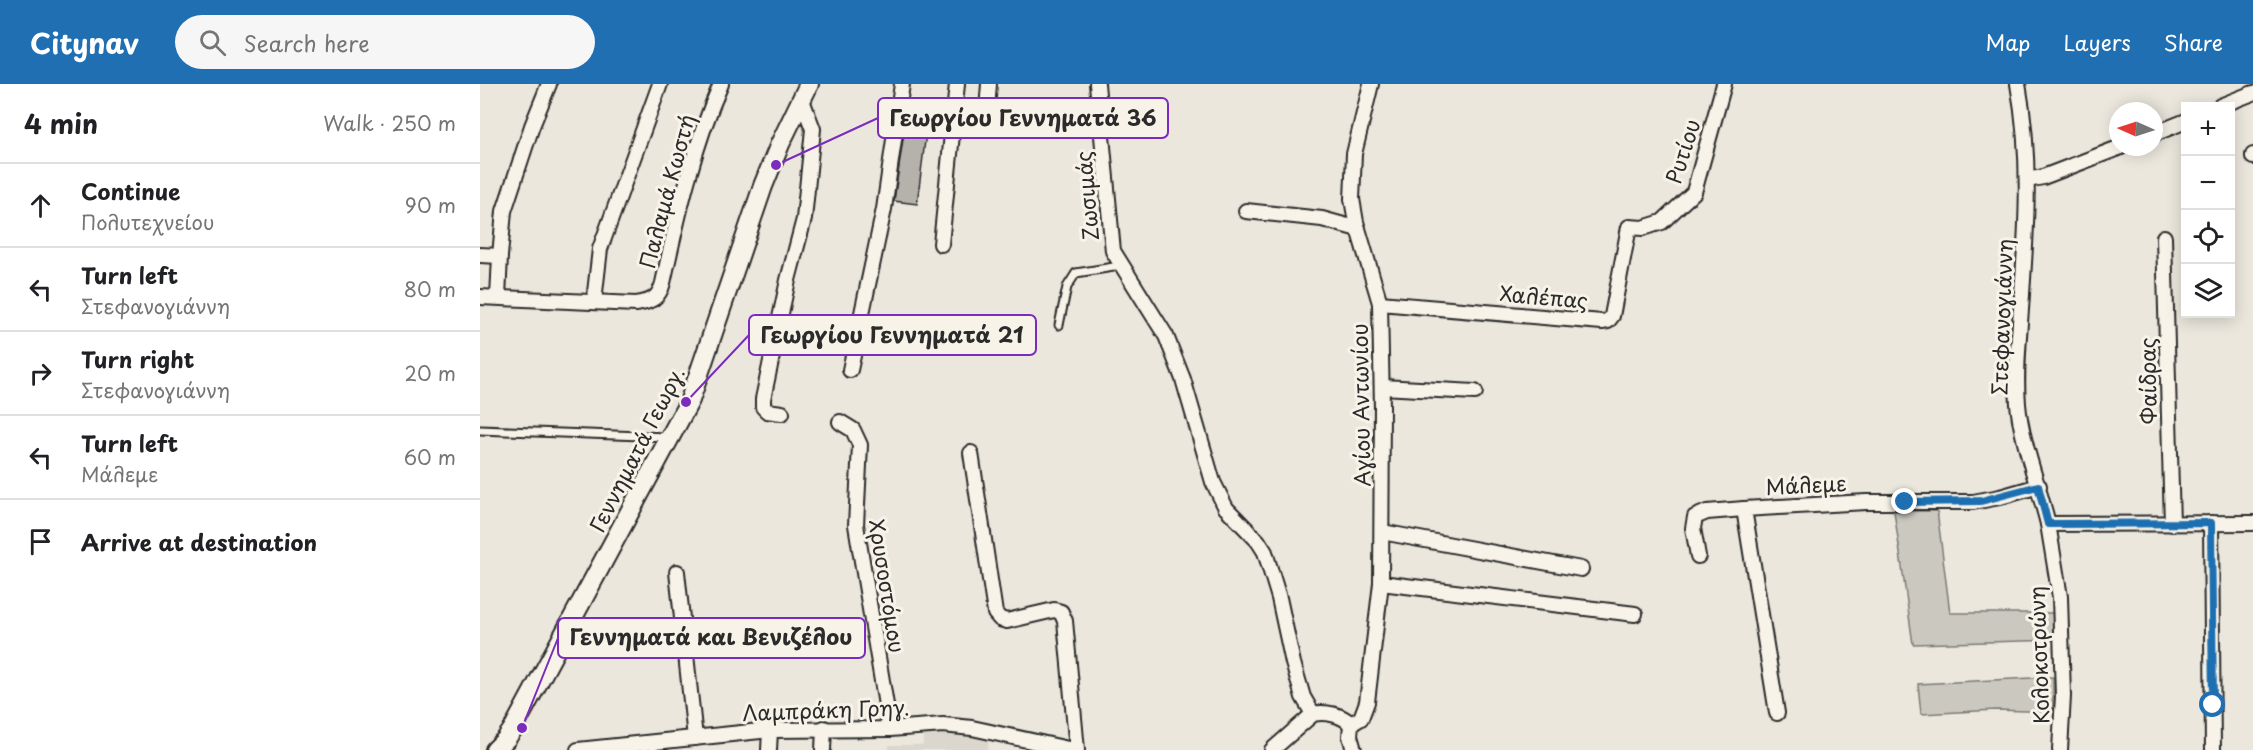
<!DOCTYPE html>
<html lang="en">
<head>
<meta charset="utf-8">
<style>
	:root { --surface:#fff; --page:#f6f6f6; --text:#202124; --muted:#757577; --line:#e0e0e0; --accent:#1f6fb2 }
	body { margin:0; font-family:"Playpen Sans",sans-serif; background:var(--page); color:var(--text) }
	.controls { position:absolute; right:18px; top:18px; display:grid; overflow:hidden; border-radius:0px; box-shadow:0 3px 15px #0003 }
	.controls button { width:54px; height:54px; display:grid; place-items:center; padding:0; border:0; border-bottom:2px solid var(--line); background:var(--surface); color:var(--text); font:30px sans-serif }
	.compass { position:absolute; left:1629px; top:18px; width:54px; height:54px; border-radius:50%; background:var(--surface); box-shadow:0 3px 15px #0003; rotate:273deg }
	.stop { position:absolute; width:18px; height:18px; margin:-14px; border:4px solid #1f6fb2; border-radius:50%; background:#fff }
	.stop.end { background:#1f6fb2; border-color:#fff; box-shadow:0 2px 6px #0008 }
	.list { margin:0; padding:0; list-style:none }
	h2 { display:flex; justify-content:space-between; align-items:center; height:78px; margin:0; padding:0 24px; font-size:26px }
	h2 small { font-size:20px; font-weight:400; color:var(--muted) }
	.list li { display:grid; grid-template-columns:39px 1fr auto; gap:18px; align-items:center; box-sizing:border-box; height:84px; padding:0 24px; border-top:2px solid var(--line) }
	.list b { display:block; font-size:22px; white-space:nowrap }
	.list p { margin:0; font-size:20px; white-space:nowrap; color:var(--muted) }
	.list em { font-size:20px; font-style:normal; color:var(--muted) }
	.icon { flex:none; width:33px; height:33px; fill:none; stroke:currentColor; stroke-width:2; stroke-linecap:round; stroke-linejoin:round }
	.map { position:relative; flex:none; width:1773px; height:666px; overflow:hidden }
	header { display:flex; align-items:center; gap:36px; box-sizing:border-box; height:84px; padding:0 30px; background:var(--accent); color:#fff }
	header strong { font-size:28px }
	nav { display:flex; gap:33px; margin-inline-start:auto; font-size:21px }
	.search { width:420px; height:54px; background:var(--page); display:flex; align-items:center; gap:15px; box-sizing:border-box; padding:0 21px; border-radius:33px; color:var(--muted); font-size:22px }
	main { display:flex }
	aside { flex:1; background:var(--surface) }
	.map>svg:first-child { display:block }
	.built { fill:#dbd7ce }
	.green { fill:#cbc8bf; stroke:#7b7a75; stroke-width:1.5 }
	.building { fill:#b5b2ab; stroke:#2b2b2b; stroke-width:1.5 }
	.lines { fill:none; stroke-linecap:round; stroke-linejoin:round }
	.service-casing { stroke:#2b2b2b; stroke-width:11 }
	.minor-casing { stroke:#2b2b2b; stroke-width:18 }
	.tertiary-casing { stroke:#2b2b2b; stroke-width:22 }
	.service { stroke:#f7f3e8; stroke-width:7 }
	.minor { stroke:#f7f3e8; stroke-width:14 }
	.tertiary { stroke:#f7f3e8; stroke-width:18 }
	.route { stroke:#1f6fb2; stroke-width:8 }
	.labels { text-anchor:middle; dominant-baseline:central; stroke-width:6; stroke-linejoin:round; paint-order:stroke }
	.street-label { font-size:21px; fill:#2b2b2b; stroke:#f7f3e8 }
	.leader { fill:none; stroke:#7b2cbf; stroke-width:2 }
	.callout-dot { fill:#7b2cbf; stroke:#f7f3e8; stroke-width:2 }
	.callout { fill:#f7f3e8; stroke:#7b2cbf; stroke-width:2 }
	.callout-label { font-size:22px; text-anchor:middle; font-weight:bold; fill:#2b2b2b }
</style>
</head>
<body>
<header>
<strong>Citynav</strong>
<div class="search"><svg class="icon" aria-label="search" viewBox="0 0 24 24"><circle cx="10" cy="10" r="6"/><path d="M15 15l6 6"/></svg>Search here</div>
<nav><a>Map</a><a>Layers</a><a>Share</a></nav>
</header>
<main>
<aside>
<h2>4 min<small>Walk · 250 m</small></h2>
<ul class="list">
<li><svg class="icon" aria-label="ahead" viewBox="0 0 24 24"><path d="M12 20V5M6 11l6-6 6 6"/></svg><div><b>Continue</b><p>Πολυτεχνείου</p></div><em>90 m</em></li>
<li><svg class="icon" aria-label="left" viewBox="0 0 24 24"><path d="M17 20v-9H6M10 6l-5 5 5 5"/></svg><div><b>Turn left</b><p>Στεφανογιάννη</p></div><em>80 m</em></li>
<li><svg class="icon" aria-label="right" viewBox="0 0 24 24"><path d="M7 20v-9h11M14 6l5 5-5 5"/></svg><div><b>Turn right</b><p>Στεφανογιάννη</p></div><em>20 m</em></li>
<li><svg class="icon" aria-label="left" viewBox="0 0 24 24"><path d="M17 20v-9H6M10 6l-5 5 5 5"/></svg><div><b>Turn left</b><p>Μάλεμε</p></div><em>60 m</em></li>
<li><svg class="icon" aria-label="arrive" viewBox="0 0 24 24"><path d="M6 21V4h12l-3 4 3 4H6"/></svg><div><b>Arrive at destination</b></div></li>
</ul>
</aside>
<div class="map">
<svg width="1773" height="666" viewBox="0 0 1773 666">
	<rect width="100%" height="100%" fill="#ebe7dd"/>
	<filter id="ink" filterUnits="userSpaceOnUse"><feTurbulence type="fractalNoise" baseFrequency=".0167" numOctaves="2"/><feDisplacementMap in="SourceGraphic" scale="12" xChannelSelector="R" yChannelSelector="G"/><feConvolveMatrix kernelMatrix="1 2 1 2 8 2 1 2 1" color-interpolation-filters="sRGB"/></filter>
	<g filter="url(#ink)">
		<path class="built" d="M453 646H474L509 654 508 666H409V661H443V650Z"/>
		<g class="green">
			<path d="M1414 427H1457L1470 529H1574L1575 556 1433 560Z"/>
			<path d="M1573 593V628L1516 626 1441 630 1438 600Z"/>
		</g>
		<path class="building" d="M424 48 446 49 437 120 414 117Z"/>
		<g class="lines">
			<defs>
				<g id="service">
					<path d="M579 241 587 203 596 189 640 182"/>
					<path d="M0 346 188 353"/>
				</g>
				<g id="minor">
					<path d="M617 0 633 167 686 252 703 295 733 398 746 424 778 457 785 468 799 514 813 579 823 613 833 630"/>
					<path d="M1538 0C1551 70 1547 139 1542 210 1540 246 1535 283 1538 320 1541 356 1559 403 1568 440L1773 439"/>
					<path d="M1740 22 1773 9"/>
					<path d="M506 38 509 0"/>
					<path d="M1674 50 1706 37"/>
					<path d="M1773 71V73"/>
					<path d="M1547 96 1563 93 1641 63"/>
					<path d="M766 127 842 135 878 145"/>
					<path d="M1684 153 1692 440"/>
					<path d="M461 160 477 0"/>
					<path d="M0 171 20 172 24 127 52 42 69 0"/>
					<path d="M0 213 156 220C171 218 179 214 183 199 198 131 213 63 241 0"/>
					<path d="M18 213 20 172"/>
					<path d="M114 217 120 165 180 0"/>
					<path d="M900 219 1122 238 1128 237 1132 232 1149 143 1163 144 1182 138 1214 108 1244 0"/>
					<path d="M370 286 404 125 422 0"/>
					<path d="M902 303 995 308"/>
					<path d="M302 329 287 327 283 323V315L308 196 324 135 333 45 322 16"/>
					<path d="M360 338 373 346 380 361 376 441 410 645"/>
					<path d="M491 369 515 529 520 535 527 537 574 526 581 528 585 537 597 666"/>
					<path d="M1731 439 1733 666"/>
					<path d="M1568 440 1580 513 1583 612 1580 666"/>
					<path d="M902 448 1101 485"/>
					<path d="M1218 472 1213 444 1215 433 1227 428 1264 425"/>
					<path d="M197 488 215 654"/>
					<path d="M901 499 1155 530"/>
					<path d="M1297 629 1264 425 1386 418H1493L1520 413 1559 402"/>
					<path d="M871 640 881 634 887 618 901 499 902 323 900 219 876 138 872 115 874 70 891 0"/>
					<path d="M871 640 870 652 874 666"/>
					<path d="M98 666 290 646 410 645 463 641 492 644 593 666"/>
					<path d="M289 666 290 646"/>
					<path d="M343 666 344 644"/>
					<path d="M792 666 833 630C846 627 862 631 871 640"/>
				</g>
				<path id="tertiary" d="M15 666 26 655 33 645 210 316 283 102 300 60 329 0"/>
			</defs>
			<use href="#service" class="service-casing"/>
			<use href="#minor" class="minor-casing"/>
			<use href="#tertiary" class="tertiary-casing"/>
			<use href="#service" class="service"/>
			<use href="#minor" class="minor"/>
			<use href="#tertiary" class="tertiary"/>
		</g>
	</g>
	<g class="lines" filter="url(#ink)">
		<path class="route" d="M1425 418 1501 417 1558 402 1568 440 1731 439 1733 621"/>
	</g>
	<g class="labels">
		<g class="street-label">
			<text transform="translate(1202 67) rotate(-72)">Ρυτίου</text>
			<text transform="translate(186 107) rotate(-75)">Παλαμά Κωστή</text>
			<text transform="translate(606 112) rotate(-95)">Ζωσιμάς</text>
			<text transform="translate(1064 212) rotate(5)">Χαλέπας</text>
			<text transform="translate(1521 233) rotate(-88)">Στεφανογιάννη</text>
			<text transform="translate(1667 297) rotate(-91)">Φαίδρας</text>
			<text transform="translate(880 321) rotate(-91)">Αγίου Αντωνίου</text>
			<text transform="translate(156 365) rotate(-63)">Γεννηματά Γεωργ.</text>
			<text transform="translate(1326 400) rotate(-3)">Μάλεμε</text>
			<text transform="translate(408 502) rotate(81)">Χρυσοστόμου</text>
			<text transform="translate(1558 571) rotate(-92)">Κολοκοτρώνη</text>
			<text transform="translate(346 625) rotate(-2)">Λαμπράκη Γρηγ.</text>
		</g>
	</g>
	<path class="leader" d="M296 81L398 34M206 318L269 251M42 644L78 554"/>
	<g class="callout-dot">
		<circle cx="296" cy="81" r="6"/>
		<circle cx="206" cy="318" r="6"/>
		<circle cx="42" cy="644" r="6"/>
	</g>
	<g class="callout">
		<rect x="398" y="14" width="290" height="40" rx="6"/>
		<rect x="269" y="231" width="287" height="40" rx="6"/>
		<rect x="78" y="534" width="307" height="40" rx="6"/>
	</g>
	<g class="callout-label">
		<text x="543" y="42">Γεωργίου Γεννηματά 36</text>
		<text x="412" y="259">Γεωργίου Γεννηματά 21</text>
		<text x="231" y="561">Γεννηματά και Βενιζέλου</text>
	</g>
</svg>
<div class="controls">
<button>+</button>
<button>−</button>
<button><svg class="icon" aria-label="locate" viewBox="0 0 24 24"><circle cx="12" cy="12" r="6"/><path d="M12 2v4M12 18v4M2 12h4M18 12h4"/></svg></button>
<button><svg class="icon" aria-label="layers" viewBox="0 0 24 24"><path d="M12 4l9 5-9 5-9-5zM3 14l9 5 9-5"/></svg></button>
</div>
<svg class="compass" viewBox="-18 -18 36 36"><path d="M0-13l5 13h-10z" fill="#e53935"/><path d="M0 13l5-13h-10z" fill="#757577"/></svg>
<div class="stop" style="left:1733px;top:621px"></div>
<div class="stop end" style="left:1425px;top:418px"></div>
</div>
</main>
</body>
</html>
